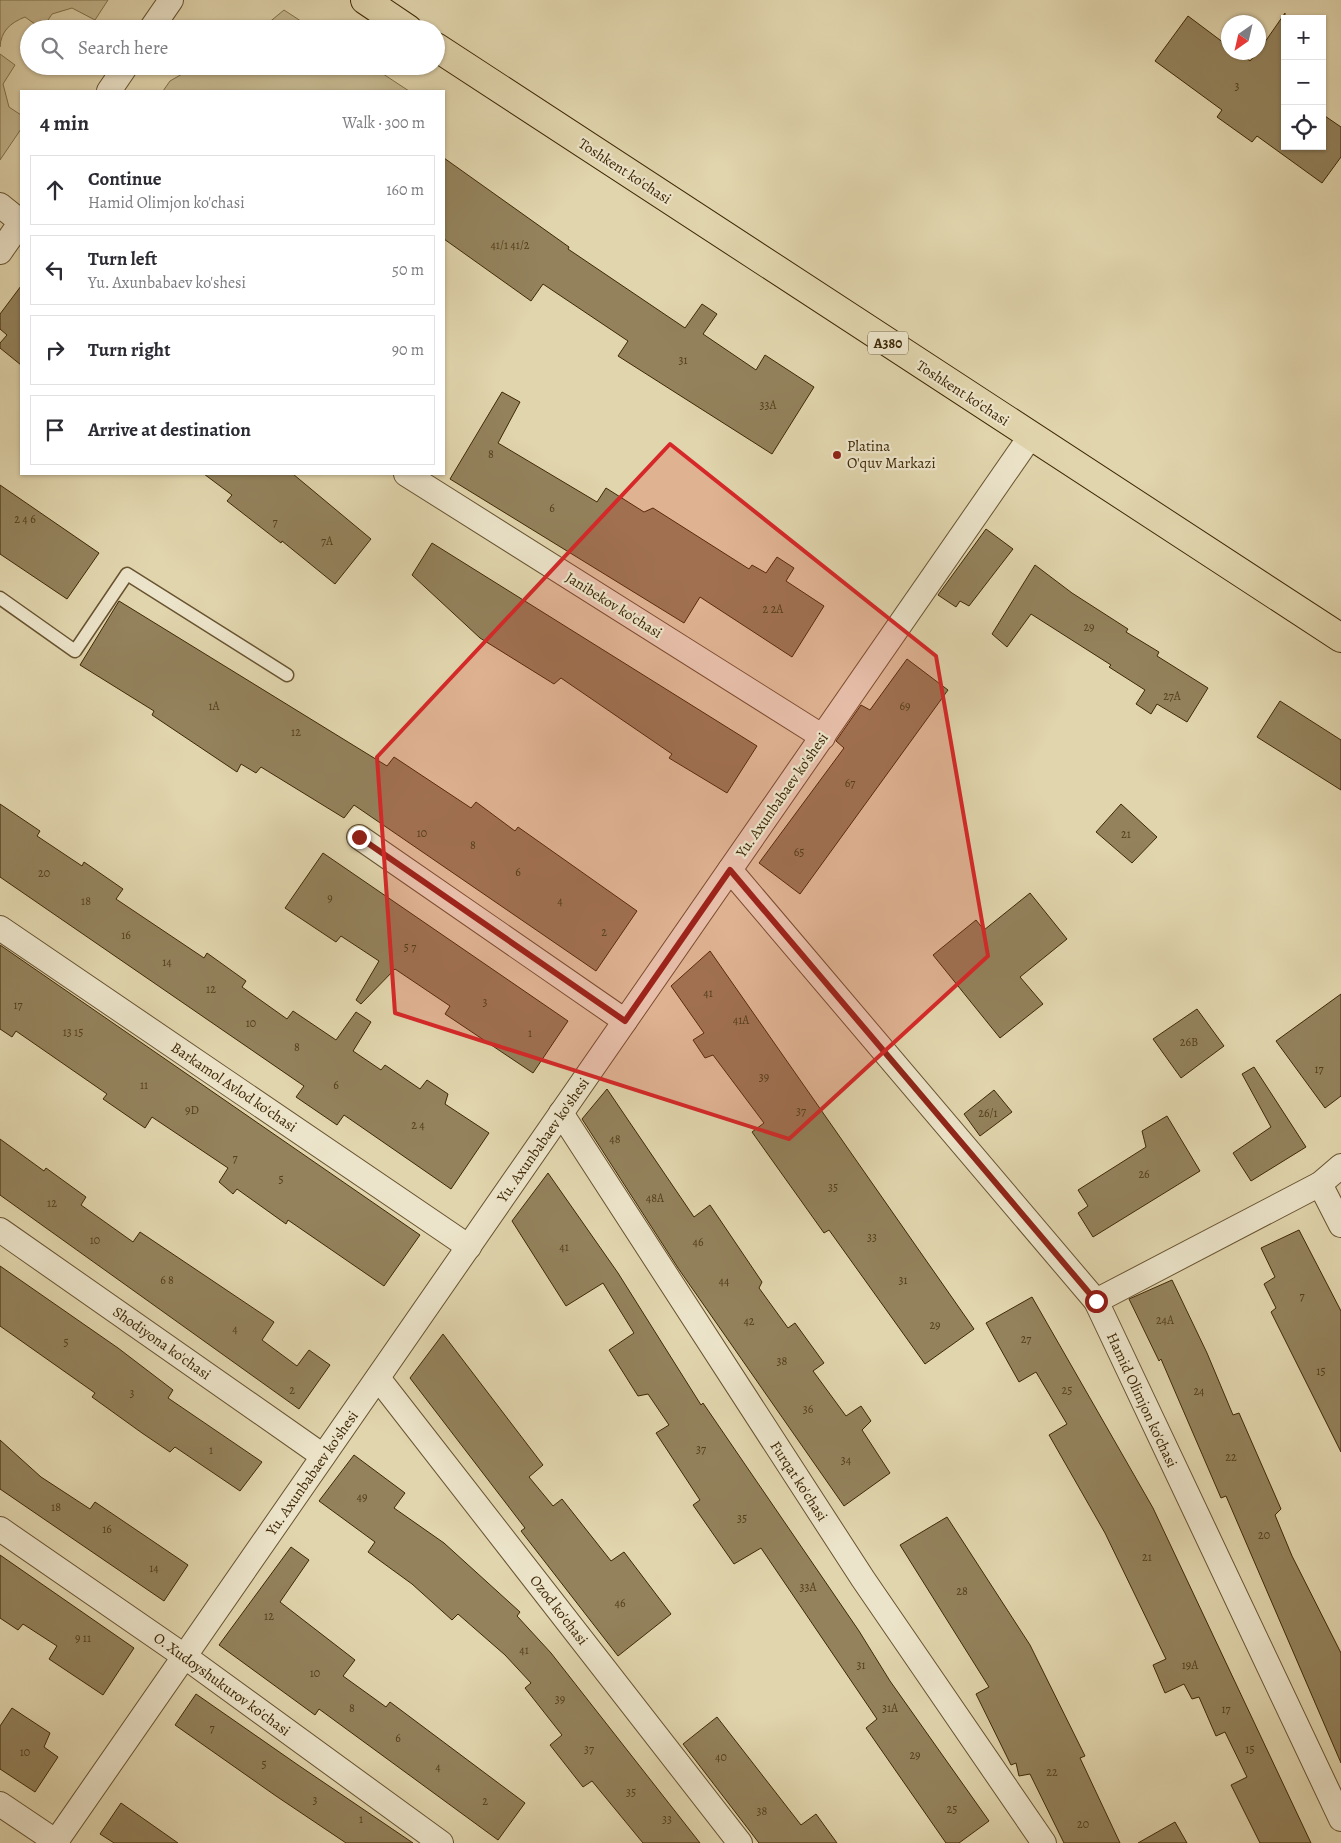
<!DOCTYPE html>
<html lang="en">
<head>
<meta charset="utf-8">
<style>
	:root { --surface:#fff; --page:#f7f7f7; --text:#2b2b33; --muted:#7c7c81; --line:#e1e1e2 }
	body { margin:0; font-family:Alegreya,serif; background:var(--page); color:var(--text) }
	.controls { position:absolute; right:15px; top:15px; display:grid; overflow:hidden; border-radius:0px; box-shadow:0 1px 4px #0004 }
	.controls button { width:45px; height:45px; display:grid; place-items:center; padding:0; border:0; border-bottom:1px solid var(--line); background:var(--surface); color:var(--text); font:25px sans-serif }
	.compass { position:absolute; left:1221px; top:15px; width:45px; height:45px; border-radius:50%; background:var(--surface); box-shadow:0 1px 4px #0004; rotate:214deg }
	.stop { position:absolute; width:15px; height:15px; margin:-11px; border:4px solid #8f2418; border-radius:50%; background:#fff }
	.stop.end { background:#8f2418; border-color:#fff; box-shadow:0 1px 5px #0008 }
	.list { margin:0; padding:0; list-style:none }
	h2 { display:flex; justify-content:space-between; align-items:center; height:65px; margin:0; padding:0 20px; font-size:21px }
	h2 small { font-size:16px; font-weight:400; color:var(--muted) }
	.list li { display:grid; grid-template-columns:32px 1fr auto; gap:15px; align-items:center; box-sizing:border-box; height:70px; margin:0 10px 10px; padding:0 10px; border:1px solid var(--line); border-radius:0px }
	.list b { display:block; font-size:19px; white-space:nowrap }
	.list p { margin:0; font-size:16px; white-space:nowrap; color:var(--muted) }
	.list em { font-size:16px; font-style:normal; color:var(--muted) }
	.icon { flex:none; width:28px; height:28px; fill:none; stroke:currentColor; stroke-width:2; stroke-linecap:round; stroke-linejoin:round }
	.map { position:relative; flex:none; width:1341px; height:1843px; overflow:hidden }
	.search { position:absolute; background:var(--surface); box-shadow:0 1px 4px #0004; left:20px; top:20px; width:425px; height:55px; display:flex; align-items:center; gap:12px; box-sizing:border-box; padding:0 18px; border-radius:28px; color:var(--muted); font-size:19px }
	.panel { position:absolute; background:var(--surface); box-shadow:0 1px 4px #0004; left:20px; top:90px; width:425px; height:385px; border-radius:0px }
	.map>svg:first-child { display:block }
	.green { fill:#c5b890; stroke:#82704a }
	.building { fill:#93825c; stroke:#3f2805 }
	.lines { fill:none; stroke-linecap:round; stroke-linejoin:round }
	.service-casing { stroke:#68532f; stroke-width:15 }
	.minor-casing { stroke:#68532f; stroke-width:26 }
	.trunk-casing { stroke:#3f2805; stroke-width:30 }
	.service { stroke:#ece4ca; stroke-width:12 }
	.minor { stroke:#ece4ca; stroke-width:24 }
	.trunk { stroke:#e1d5ad; stroke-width:28 }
	.route { stroke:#8f2418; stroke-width:6 }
	.marked { fill:#d62828; fill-opacity:0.2; stroke:#d62828; stroke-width:4; stroke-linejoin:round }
	.poi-dot { fill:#8f2418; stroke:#ece4ca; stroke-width:2 }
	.labels { text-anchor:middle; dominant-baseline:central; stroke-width:4.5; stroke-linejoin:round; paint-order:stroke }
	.number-label { font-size:12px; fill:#543e1b }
	.shield { fill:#ece4ca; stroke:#736040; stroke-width:1 }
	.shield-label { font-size:14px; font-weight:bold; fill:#3f2805 }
	.street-label { font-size:15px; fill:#3f2805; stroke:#ece4ca }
	.poi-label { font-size:15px; fill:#3f2805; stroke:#ece4ca; text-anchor:start }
</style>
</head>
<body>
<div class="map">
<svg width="1341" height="1843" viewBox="0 0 1341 1843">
	<rect width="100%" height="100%" fill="#e1d5ad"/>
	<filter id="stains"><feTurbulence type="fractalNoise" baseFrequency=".004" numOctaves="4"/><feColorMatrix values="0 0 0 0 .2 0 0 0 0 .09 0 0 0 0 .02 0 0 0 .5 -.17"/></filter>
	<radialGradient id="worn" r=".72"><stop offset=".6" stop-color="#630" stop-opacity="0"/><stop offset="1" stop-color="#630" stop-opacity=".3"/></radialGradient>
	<g class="green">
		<path d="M0 0H108L95 20 72 8 52 14 42 29 25 17C10 23 1 31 0 47Z"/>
		<path d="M284 10 313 29H261Z"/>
		<path d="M0 54 15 65 3 84 9 107 21 115V129L0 160Z"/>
		<path d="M196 66H371L409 91H163L170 81Z"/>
	</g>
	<g class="building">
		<path d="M1285 13V146H1322V114L1341 127V157L1322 183 1257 136 1252 142 1217 117 1222 110 1155 61 1188 16 1228 46V52H1238L1250 61 1258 52Z"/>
		<path d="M444 158 569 247 568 249 685 328 702 304 717 314 703 334 756 370 765 355 814 387 772 454 618 356 628 341 543 284 531 301 444 239Z"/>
		<path d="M21 286V365L0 348V343L7 335 0 329V314Z"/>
		<path d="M502 392 520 402 498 443 597 502 606 488 644 512 653 508 749 569 752 565 766 573 777 557 794 568 786 581 824 606 792 657 700 597 684 623 450 479Z"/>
		<path d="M204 474H293L371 539 335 584 282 541 281 543 227 501 232 495Z"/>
		<path d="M0 485 99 553 67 599 0 554Z"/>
		<path d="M986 529 1013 549 969 606 960 601 956 607 938 595Z"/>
		<path d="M432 543 757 746 727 793 669 758 672 754 561 678 554 684 480 638 412 575Z"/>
		<path d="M1035 565 1072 593 1128 629 1126 632 1159 652 1157 656 1208 688 1187 722 1157 704 1151 714 1136 704 1145 690 1109 667 1111 665 1031 614 1007 647 992 634Z"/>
		<path d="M119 601 387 766 394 757 471 808 476 802 515 831 518 827 637 911 596 971 354 805 344 818 261 767 256 773 241 764 237 772 152 715 154 711 80 665Z"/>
		<path d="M907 659 948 690 800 894 759 863 844 748 836 741 861 705 870 710Z"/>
		<path d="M1280 701 1341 740V790L1257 737Z"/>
		<path d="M0 804 40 831 37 836 82 866 84 862 123 889 116 899 204 958 207 953 246 981 242 987 287 1019 293 1011 336 1040 356 1012 371 1022 353 1051 381 1070 385 1065 420 1089 427 1080 448 1094 445 1104 489 1133 451 1189 344 1115 337 1125 296 1097 304 1086 0 877Z"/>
		<path d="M1121 804 1157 837 1132 863 1096 832Z"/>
		<path d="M323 853 568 1021 533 1073 445 1014 450 1006 395 969 361 1004 356 1000 379 961 341 936 336 942 285 908Z"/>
		<path d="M1030 893 1067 939 1020 977 1043 1004 1000 1038 933 955 976 920 984 930Z"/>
		<path d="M0 945 420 1235 384 1286 288 1220 286 1224 237 1189 233 1194 219 1182 228 1168 152 1117 145 1128 103 1099 107 1094 16 1031 12 1037 0 1029Z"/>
		<path d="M710 951 974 1329 925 1364 829 1230 824 1233 752 1132 764 1123 713 1055 705 1058 693 1040 704 1033 671 986Z"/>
		<path d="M1341 994V1096L1325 1108 1276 1041Z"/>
		<path d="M1197 1009 1224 1046 1181 1078 1153 1039Z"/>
		<path d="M1254 1067 1306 1147 1251 1181 1233 1153 1271 1127 1242 1074Z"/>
		<path d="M607 1089 694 1217 710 1205 762 1282 759 1288 788 1328 795 1323 824 1363 813 1371 846 1416 861 1406 871 1421 862 1430 890 1473 844 1506 678 1268 582 1119Z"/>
		<path d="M994 1090 1012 1112 980 1136 964 1114Z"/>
		<path d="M1167 1116 1200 1171 1093 1237 1078 1213 1088 1206 1078 1190 1146 1147 1142 1131Z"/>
		<path d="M0 1139 44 1171 46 1168 86 1197 81 1205 133 1242 140 1232 274 1322 262 1340 297 1366 309 1350 330 1365 299 1409 0 1195Z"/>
		<path d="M548 1173 618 1273 701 1405 703 1403 859 1631 890 1681 989 1821 959 1843H946L866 1728 877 1719 761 1548 734 1564 693 1505 700 1500 656 1433 669 1425 648 1394 638 1396 609 1350 634 1333 603 1283 566 1306 512 1221Z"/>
		<path d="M1299 1230 1341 1311V1452L1271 1312 1276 1308 1264 1284 1275 1277 1261 1248Z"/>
		<path d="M0 1266 118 1348 173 1390 168 1398 262 1462 240 1491 175 1447 170 1452 142 1433 92 1397 95 1393 0 1326Z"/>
		<path d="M1172 1280 1207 1353 1233 1415 1239 1413 1281 1509 1275 1515 1292 1556 1341 1653V1763L1226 1496 1221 1498 1161 1359 1159 1361 1129 1299Z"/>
		<path d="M1032 1297 1153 1508 1311 1843H1260L1231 1785 1247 1777 1225 1732 1216 1736 1199 1697 1192 1699 1184 1684 1165 1693 1153 1665 1166 1659 1105 1533 1049 1435 1067 1424 1036 1372 1019 1382 986 1323Z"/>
		<path d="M443 1334 543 1465 529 1477 553 1506 562 1499 611 1561 624 1552 671 1614 618 1656 521 1531 525 1528 410 1378Z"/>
		<path d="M0 1440 41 1477 90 1509 95 1502 188 1565 164 1601 0 1489Z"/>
		<path d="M354 1455 405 1493 394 1508 444 1543 520 1612 517 1616 551 1653 700 1843H643L592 1781 583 1787 550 1745 562 1735 525 1688 531 1683 505 1655 458 1614 452 1620 412 1584 368 1552 375 1542 319 1501Z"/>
		<path d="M947 1517 1030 1645 1085 1756 1080 1758 1120 1843H1064L1030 1774 1019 1776 1016 1763 1011 1765 976 1694 989 1687 900 1545Z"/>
		<path d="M291 1547 309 1560 280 1602 355 1660 343 1676 386 1707 390 1702 525 1803 498 1840 319 1709 315 1715 219 1645Z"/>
		<path d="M0 1555 134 1648 103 1695 49 1659 57 1646 23 1624 18 1630 0 1618Z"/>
		<path d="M196 1694 298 1765 413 1843H346L276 1796 175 1725Z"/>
		<path d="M12 1708 50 1733 44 1747 58 1757 35 1792 0 1769V1726Z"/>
		<path d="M717 1717 801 1825 816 1814 837 1843H759L683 1744Z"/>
		<path d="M121 1803 178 1843H114L100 1834Z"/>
		<path d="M1175 1822 1187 1843H1138Z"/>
	</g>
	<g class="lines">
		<defs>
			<path id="service" d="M0 598 75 651 127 574 287 675"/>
			<g id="minor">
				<path d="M151 29 171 0"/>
				<path d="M109 91 126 66"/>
				<path d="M0 205 21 222"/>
				<path d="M0 252 21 222"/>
				<path d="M406 474 823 737"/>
				<path d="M359 837 625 1021"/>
				<path d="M730 870 1096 1301 1341 1819"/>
				<path d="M0 928 469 1247"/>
				<path d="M561 1113 863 1579 1044 1843"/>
				<path d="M1320 1184 1341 1225"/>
				<path d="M0 1230 323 1456"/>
				<path d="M1096 1301 1320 1184 1341 1166"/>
				<path d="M378 1378 740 1843"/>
				<path d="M0 1529 184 1656 441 1843"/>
				<path d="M0 1804 58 1843"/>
				<path d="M55 1843 1030 437"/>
			</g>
			<g id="trunk">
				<path d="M365 0 408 29"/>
				<path d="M436 47 1341 638"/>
			</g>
		</defs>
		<use href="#service" class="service-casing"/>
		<use href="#minor" class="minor-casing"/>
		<use href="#trunk" class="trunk-casing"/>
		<use href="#service" class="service"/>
		<use href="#minor" class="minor"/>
		<use href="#trunk" class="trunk"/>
	</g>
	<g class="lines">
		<path class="route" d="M359 837 625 1021 730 870 1096 1301"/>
	</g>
	<path class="marked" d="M670 444 936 656 988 956 789 1139 395 1013 377 757Z"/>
	<circle class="poi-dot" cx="837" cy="455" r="5"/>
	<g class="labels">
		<g class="number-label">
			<text x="1237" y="86">3</text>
			<text x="510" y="245">41/1 41/2</text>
			<text x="683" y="360">31</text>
			<text x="768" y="405">33A</text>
			<text x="491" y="454">8</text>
			<text x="552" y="508">6</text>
			<text x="25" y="519">2 4 6</text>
			<text x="275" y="522">7</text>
			<text x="327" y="541">7A</text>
			<text x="773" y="609">2 2A</text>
			<text x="1089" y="627">29</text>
			<text x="1172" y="696">27A</text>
			<text x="214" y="706">1A</text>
			<text x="905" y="706">69</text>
			<text x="296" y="732">12</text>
			<text x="850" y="783">67</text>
			<text x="422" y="833">10</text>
			<text x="1126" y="834">21</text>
			<text x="473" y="845">8</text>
			<text x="799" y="852">65</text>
			<text x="518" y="872">6</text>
			<text x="44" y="873">20</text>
			<text x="330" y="898">9</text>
			<text x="86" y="901">18</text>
			<text x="560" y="901">4</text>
			<text x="604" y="932">2</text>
			<text x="126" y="935">16</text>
			<text x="410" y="947">5 7</text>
			<text x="167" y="962">14</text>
			<text x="211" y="989">12</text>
			<text x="708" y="993">41</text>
			<text x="485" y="1002">3</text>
			<text x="18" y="1005">17</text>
			<text x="741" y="1020">41A</text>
			<text x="251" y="1023">10</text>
			<text x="73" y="1032">13 15</text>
			<text x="530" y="1033">1</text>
			<text x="1189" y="1042">26B</text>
			<text x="297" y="1047">8</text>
			<text x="1319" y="1069">17</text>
			<text x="764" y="1077">39</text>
			<text x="144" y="1085">11</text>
			<text x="336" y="1085">6</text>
			<text x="192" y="1110">9D</text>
			<text x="801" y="1111">37</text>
			<text x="988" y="1113">26/1</text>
			<text x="418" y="1125">2 4</text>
			<text x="615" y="1139">48</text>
			<text x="235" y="1158">7</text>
			<text x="1144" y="1174">26</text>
			<text x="281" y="1179">5</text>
			<text x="833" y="1187">35</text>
			<text x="655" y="1198">48A</text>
			<text x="52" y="1203">12</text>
			<text x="872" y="1237">33</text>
			<text x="95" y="1240">10</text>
			<text x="698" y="1242">46</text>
			<text x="564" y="1247">41</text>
			<text x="167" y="1280">6 8</text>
			<text x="903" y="1280">31</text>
			<text x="724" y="1281">44</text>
			<text x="1302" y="1296">7</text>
			<text x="1165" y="1320">24A</text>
			<text x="749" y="1321">42</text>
			<text x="935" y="1325">29</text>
			<text x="235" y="1329">4</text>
			<text x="1026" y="1339">27</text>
			<text x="66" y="1342">5</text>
			<text x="782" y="1361">38</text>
			<text x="1321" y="1371">15</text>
			<text x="292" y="1390">2</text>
			<text x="1067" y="1390">25</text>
			<text x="1199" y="1391">24</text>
			<text x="132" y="1393">3</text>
			<text x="808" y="1409">36</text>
			<text x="701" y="1449">37</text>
			<text x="211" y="1450">1</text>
			<text x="1231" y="1457">22</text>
			<text x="846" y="1460">34</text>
			<text x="362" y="1497">49</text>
			<text x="56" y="1507">18</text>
			<text x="742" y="1518">35</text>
			<text x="107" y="1529">16</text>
			<text x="1264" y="1535">20</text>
			<text x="1147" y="1557">21</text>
			<text x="154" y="1568">14</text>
			<text x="808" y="1587">33A</text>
			<text x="962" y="1591">28</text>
			<text x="620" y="1603">46</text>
			<text x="269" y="1616">12</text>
			<text x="83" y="1638">9 11</text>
			<text x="524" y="1650">41</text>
			<text x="861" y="1665">31</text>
			<text x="1190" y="1665">19A</text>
			<text x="315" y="1673">10</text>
			<text x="560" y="1699">39</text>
			<text x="352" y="1708">8</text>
			<text x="890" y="1708">31A</text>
			<text x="1226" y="1709">17</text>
			<text x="212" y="1728">7</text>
			<text x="398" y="1738">6</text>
			<text x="589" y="1749">37</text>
			<text x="1250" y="1749">15</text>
			<text x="25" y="1752">10</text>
			<text x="915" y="1755">29</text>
			<text x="721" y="1757">40</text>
			<text x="264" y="1764">5</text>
			<text x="438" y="1767">4</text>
			<text x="1052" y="1772">22</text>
			<text x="631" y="1792">35</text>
			<text x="315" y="1800">3</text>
			<text x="485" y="1801">2</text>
			<text x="952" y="1809">25</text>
			<text x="762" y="1811">38</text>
			<text x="361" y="1819">1</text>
			<text x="667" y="1819">33</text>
			<text x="1083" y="1824">20</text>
		</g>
		<rect class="shield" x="868" y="331.5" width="40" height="23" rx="4"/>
		<g class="shield-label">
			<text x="888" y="343">A380</text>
		</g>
		<g class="street-label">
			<text transform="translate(625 171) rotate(33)">Toshkent ko'chasi</text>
			<text transform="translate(963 393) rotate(33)">Toshkent ko'chasi</text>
			<text transform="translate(614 605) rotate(32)">Janibekov ko'chasi</text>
			<text transform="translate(782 795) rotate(-55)">Yu. Axunbabaev ko'shesi</text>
			<text transform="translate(234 1087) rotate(34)">Barkamol Avlod ko'chasi</text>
			<text transform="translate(543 1140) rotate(-55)">Yu. Axunbabaev ko'shesi</text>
			<text transform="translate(162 1343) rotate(35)">Shodiyona ko'chasi</text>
			<text transform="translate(1142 1400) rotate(65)">Hamid Olimjon ko'chasi</text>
			<text transform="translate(312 1473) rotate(-55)">Yu. Axunbabaev ko'shesi</text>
			<text transform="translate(799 1481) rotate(57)">Furqat ko'chasi</text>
			<text transform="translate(559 1610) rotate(52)">Ozod ko'chasi</text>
			<text transform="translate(222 1684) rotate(36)">O. Xudoyshukurov ko'chasi</text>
		</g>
		<g class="poi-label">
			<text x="847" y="446">Platina<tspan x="847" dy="17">O'quv Markazi</tspan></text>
		</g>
	</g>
	<rect width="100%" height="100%" filter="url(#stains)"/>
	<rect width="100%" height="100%" fill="url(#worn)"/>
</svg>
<div class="controls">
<button>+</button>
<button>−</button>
<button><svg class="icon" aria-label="locate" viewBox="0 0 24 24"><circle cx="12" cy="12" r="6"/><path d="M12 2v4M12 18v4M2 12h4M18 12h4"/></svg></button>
</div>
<svg class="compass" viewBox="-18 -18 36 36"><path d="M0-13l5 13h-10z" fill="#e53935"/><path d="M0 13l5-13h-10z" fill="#7c7c81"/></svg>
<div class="stop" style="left:1096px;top:1301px"></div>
<div class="stop end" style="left:359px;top:837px"></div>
<div class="search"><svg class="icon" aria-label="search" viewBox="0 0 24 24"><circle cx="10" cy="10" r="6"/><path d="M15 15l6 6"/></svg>Search here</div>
<section class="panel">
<h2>4 min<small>Walk · 300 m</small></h2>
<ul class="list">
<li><svg class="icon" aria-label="ahead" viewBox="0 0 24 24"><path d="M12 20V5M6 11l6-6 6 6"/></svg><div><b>Continue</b><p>Hamid Olimjon ko'chasi</p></div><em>160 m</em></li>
<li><svg class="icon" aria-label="left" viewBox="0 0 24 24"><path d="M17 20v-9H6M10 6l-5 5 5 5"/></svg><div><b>Turn left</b><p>Yu. Axunbabaev ko'shesi</p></div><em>50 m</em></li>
<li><svg class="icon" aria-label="right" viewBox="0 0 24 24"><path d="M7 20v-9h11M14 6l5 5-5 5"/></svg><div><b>Turn right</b></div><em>90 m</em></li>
<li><svg class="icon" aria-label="arrive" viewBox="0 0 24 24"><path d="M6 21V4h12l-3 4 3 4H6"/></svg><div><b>Arrive at destination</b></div></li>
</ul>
</section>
</div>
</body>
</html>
